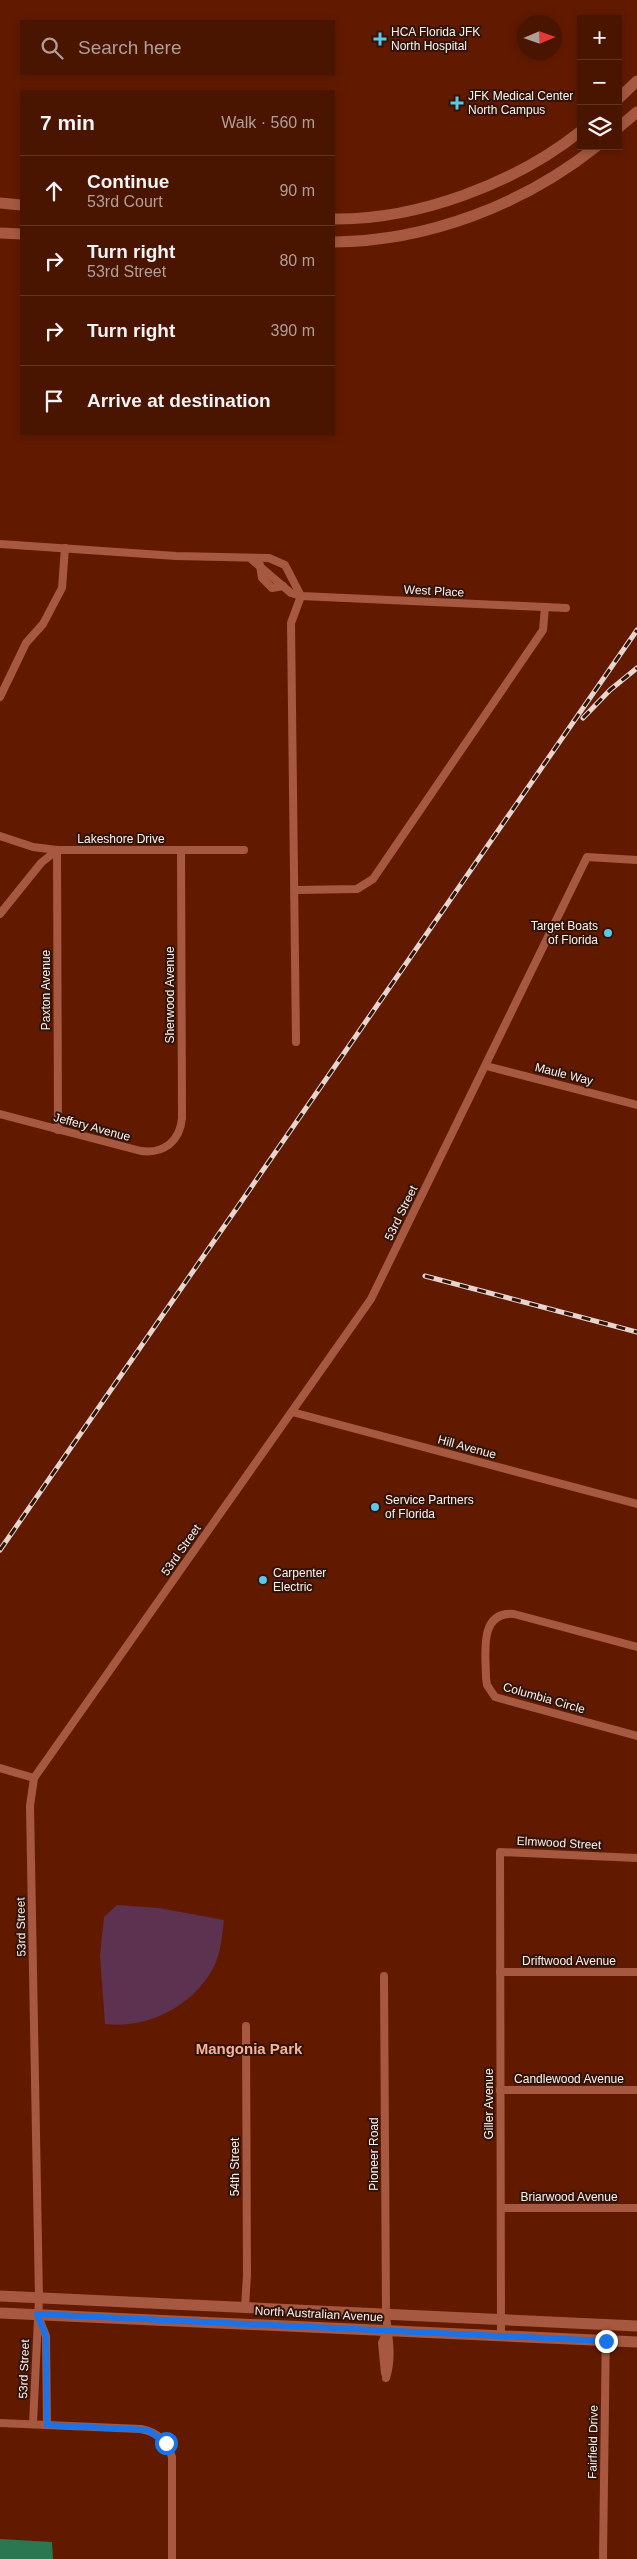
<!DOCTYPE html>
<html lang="en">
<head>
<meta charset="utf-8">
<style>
	:root { --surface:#491400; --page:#53210f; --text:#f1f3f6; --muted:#b19e99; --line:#613322 }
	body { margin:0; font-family:Helvetica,sans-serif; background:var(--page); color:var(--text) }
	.controls { position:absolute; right:15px; top:15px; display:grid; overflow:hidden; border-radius:0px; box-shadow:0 2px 8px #0003 }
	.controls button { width:45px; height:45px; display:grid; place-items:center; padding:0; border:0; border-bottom:1px solid var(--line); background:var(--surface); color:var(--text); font:25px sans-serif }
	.compass { position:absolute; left:517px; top:15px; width:45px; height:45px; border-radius:50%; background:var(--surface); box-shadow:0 2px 8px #0003; rotate:88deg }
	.stop { position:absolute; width:15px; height:15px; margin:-11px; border:4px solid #1a73e8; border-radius:50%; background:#fff }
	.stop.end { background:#1a73e8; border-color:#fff; box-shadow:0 1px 5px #0008 }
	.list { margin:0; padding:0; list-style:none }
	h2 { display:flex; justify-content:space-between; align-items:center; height:65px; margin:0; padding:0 20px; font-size:21px }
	h2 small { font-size:16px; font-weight:400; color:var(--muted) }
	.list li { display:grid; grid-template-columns:32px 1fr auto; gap:15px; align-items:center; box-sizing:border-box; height:70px; padding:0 20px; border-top:1px solid var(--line) }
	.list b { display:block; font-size:19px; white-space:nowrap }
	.list p { margin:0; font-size:16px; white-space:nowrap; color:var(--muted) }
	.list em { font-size:16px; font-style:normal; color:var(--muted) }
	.icon { flex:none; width:28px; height:28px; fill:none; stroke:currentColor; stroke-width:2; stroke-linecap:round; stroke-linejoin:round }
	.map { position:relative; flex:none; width:637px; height:2559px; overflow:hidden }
	.search { position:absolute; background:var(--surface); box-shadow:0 2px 8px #0003; left:20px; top:20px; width:315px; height:55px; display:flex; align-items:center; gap:12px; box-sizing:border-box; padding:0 18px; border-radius:0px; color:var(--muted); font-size:19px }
	.panel { position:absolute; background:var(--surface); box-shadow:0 2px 8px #0003; left:20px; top:90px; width:315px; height:345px; border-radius:0px }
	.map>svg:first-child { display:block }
	.green { fill:#5d3150 }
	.water { fill:#2b7751 }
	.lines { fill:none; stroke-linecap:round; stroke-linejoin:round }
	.street { stroke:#a65940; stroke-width:8 }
	.secondary { stroke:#a65940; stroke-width:11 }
	.rail-casing { stroke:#e6d5cf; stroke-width:5 }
	.rail { stroke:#321309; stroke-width:3; stroke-dasharray:9; stroke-linecap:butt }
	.route { stroke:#1a73e8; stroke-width:6 }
	.poi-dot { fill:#5ac8e6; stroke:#321309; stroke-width:2 }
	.labels { text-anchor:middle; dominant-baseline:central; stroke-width:4; stroke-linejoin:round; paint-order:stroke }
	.poi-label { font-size:12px; fill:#fbf2ef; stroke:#321309; text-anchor:start }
	.street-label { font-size:12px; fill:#fbf2ef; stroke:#321309 }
	.quarter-label { font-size:15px; font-weight:bold; fill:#f5b19b; stroke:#321309 }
</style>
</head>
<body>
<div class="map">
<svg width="637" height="2559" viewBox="0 0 637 2559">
	<rect width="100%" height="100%" fill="#611a00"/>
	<path class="green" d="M117 1905 159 1908 224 1920C222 1934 221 1950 216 1962 197 2005 149 2029 105 2024L100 1956 104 1917Z"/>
	<path class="water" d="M0 2539 52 2542 53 2559H0Z"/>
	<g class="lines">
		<g class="street">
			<path d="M0 544 176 556 269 558 285 565 301 596"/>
			<path d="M250 558 291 593 301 596 566 608"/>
			<path d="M260 565 262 578 272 588 283 586"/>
			<path d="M0 697 26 643 43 624 62 588 65 548"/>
			<path d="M0 836 33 847 57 850H244"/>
			<path d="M57 850 58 1130"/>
			<path d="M296 890 357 889 373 879 543 630 545 607"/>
			<path d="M0 914 41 863 57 850"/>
			<path d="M296 1042 291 623 301 596"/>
			<path d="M486 1066 637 1105"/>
			<path d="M0 1114 141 1151C164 1154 180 1141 182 1118L181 850"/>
			<path d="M292 1412 637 1504"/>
			<path d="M637 1647 514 1614C478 1611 486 1655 486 1678L487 1685 495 1697 637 1736"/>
			<path d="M0 1768 34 1778"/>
			<path d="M500 1972H637"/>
			<path d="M384 1976 386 2314C388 2337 393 2356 386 2378"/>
			<path d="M500 2090H637"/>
			<path d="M501 2208H637"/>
			<path d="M245 2307 247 2275 246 2026"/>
			<path d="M38 2316 46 2336 47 2425"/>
			<path d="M501 2336 500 1852 637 1858"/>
			<path d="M385 2373 382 2343 387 2331"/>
			<path d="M0 2423 141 2429C157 2432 167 2441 172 2457V2559"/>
			<path d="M33 2424 39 2298 30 1806 34 1778 371 1299 587 857 637 860"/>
			<path d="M603 2559 606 2324"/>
		</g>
		<g class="secondary">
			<path d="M618 99 637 81"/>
			<path d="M618 128 637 112"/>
			<path d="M0 203 21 205"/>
			<path d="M334 219C418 220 516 183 581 131"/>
			<path d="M0 233 21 234"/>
			<path d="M334 242C428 241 523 205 597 146"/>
			<path d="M0 2296 637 2326"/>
			<path d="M0 2313 637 2342"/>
		</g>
		<defs>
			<g id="rail">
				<path d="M583 718 610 690 637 668"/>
				<path d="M425 1276 637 1332"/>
				<path d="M0 1550 637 630"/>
			</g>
		</defs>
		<use href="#rail" class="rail-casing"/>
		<use href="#rail" class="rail"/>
	</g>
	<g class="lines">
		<path class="route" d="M166 2443 148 2430 47 2425 46 2336 37 2314 606 2341"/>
	</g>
	<g class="poi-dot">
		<path d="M377.5 31.5h5v5h5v5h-5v5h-5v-5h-5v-5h5z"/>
		<path d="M454.5 95.5h5v5h5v5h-5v5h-5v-5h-5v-5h5z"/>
		<circle cx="608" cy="933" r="5"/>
		<circle cx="375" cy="1507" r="5"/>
		<circle cx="263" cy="1580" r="5"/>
	</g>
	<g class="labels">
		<g class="poi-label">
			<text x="391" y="32">HCA Florida JFK<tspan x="391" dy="14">North Hospital</tspan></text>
			<text x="468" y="96">JFK Medical Center<tspan x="468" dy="14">North Campus</tspan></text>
			<text x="598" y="926" text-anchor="end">Target Boats<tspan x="598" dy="14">of Florida</tspan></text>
			<text x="385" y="1500">Service Partners<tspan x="385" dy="14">of Florida</tspan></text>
			<text x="273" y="1573">Carpenter<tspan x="273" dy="14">Electric</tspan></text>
		</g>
		<g class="street-label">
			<text transform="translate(434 591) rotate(3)">West Place</text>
			<text x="121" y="839">Lakeshore Drive</text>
			<text transform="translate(46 990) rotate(-90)">Paxton Avenue</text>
			<text transform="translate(170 995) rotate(-90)">Sherwood Avenue</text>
			<text transform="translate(564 1074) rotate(14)">Maule Way</text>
			<text transform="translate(92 1127) rotate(15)">Jeffery Avenue</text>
			<text transform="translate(401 1213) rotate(-64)">53rd Street</text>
			<text transform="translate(467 1447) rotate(15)">Hill Avenue</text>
			<text transform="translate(181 1550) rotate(-55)">53rd Street</text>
			<text transform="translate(544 1698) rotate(16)">Columbia Circle</text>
			<text transform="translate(559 1843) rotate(3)">Elmwood Street</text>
			<text transform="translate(21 1927) rotate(-91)">53rd Street</text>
			<text x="569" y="1961">Driftwood Avenue</text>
			<text x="569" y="2079">Candlewood Avenue</text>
			<text transform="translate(489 2104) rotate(-90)">Giller Avenue</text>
			<text transform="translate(374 2154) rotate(-90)">Pioneer Road</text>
			<text transform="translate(235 2167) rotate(-90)">54th Street</text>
			<text x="569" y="2197">Briarwood Avenue</text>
			<text transform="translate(319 2314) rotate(3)">North Australian Avenue</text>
			<text transform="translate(24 2369) rotate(-88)">53rd Street</text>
			<text transform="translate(593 2442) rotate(-89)">Fairfield Drive</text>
		</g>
		<g class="quarter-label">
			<text x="249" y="2048">Mangonia Park</text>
		</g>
	</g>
</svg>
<div class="controls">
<button>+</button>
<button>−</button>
<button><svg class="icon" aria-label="layers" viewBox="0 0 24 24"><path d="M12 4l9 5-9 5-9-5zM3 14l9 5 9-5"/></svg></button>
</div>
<svg class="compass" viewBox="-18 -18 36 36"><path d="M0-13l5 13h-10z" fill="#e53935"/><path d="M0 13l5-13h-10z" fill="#b19e99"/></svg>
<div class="stop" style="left:166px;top:2443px"></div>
<div class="stop end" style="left:606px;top:2341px"></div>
<div class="search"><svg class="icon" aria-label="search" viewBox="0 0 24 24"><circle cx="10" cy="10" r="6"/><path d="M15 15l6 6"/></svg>Search here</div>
<section class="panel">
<h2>7 min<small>Walk · 560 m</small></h2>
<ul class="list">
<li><svg class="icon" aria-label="ahead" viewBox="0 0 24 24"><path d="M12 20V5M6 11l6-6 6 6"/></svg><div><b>Continue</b><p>53rd Court</p></div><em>90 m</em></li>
<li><svg class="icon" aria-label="right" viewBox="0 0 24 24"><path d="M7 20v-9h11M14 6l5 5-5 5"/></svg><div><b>Turn right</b><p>53rd Street</p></div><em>80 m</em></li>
<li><svg class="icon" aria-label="right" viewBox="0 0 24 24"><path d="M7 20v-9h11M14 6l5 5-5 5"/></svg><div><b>Turn right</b></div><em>390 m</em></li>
<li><svg class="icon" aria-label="arrive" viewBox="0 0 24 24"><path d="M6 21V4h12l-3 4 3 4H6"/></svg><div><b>Arrive at destination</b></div></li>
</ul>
</section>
</div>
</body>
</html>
